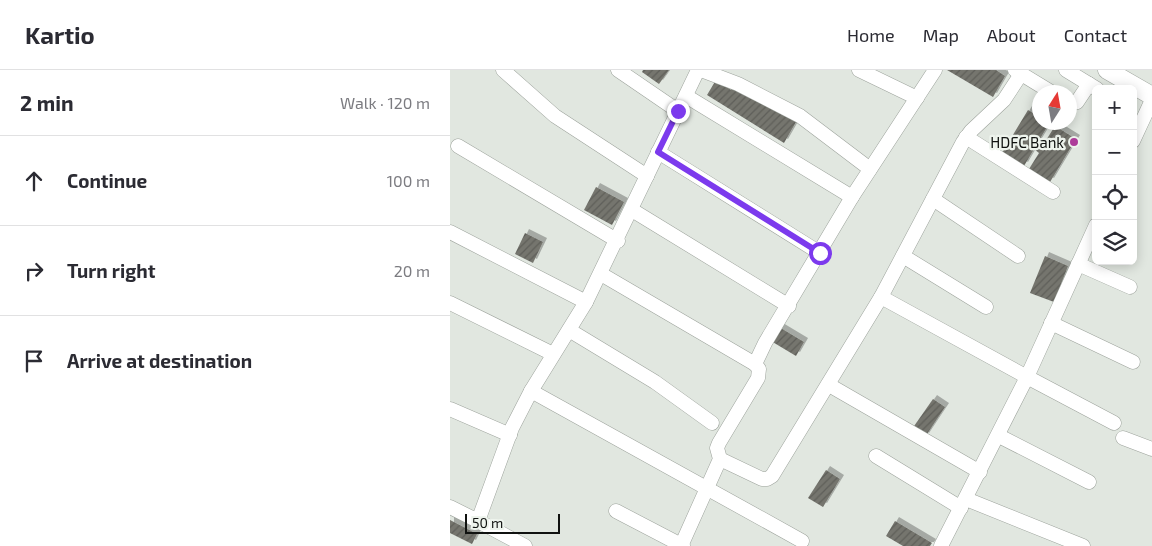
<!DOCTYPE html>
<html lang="en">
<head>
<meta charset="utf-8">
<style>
	:root { --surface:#fff; --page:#f2f2f3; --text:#2b2b33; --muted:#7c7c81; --line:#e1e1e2 }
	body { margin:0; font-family:"Exo 2",sans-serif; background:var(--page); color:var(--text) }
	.controls { position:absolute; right:15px; top:15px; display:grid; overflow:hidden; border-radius:8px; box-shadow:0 2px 12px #0003 }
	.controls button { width:45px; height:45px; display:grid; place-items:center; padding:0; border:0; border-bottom:1px solid var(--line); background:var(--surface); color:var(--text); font:25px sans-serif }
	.compass { position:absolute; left:582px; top:15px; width:45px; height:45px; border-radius:50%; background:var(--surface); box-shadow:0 2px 12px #0003; rotate:11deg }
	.scale { position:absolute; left:15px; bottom:12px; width:95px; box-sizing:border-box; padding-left:5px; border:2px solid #101210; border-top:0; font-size:14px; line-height:18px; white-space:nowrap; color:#101210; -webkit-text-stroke:4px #eef4ed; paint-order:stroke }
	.stop { position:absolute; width:15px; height:15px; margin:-11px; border:4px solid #7c3aed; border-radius:50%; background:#fff }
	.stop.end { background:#7c3aed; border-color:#fff; box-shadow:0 1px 5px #0008 }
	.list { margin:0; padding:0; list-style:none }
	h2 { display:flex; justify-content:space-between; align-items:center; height:65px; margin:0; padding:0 20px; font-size:21px }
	h2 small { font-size:16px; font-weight:400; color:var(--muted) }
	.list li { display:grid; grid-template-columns:32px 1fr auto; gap:15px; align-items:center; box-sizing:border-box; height:90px; padding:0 20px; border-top:1px solid var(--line) }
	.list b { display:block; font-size:19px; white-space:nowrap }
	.list em { font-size:16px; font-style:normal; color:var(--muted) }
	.icon { flex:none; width:28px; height:28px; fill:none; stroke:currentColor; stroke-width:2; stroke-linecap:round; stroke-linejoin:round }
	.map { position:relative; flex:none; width:702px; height:476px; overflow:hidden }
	header { display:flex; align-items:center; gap:30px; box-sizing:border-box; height:70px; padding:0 25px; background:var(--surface); border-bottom:1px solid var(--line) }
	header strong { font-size:24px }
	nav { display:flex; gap:28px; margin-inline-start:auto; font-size:18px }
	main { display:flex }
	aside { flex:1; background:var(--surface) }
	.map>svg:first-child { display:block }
	.building { fill:url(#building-hatch); filter:url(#shadow) }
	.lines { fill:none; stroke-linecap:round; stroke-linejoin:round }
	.minor-casing { stroke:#9da39c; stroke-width:15 }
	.major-casing { stroke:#9da39c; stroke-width:19 }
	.minor { stroke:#fff; stroke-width:14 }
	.major { stroke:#fff; stroke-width:18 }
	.route { stroke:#7c3aed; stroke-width:6 }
	.poi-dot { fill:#ad3c99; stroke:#eef4ed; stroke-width:2 }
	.labels { text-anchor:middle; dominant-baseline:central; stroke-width:4.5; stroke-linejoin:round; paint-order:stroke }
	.poi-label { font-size:15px; fill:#101210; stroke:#eef4ed; text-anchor:end }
</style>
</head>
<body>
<header>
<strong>Kartio</strong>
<nav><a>Home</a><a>Map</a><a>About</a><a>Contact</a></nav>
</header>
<main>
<aside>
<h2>2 min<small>Walk · 120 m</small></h2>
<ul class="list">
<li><svg class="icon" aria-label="ahead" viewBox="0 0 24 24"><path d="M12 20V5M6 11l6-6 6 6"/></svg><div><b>Continue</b></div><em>100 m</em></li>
<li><svg class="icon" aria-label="right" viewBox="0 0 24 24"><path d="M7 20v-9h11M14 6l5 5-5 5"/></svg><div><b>Turn right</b></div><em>20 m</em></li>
<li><svg class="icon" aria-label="arrive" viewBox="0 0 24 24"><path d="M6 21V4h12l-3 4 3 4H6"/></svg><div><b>Arrive at destination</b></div></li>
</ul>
</aside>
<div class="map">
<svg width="702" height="476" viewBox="0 0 702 476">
	<defs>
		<pattern id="building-hatch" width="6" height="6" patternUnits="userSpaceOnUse" patternTransform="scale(1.25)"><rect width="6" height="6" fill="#75756e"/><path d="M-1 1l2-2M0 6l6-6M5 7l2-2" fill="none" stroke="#5f5f59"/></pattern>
		<filter id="shadow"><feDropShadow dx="4" dy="-4" stdDeviation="0" flood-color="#0004"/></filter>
	</defs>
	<rect width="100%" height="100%" fill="#e1e7e0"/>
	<g class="building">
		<path d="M193 0H219L209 14 192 2Z"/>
		<path d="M497 0H546L555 6 543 27Z"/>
		<path d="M266 10 281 20 283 16 305 27 346 52 334 73 257 25Z"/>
		<path d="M578 40 590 47V52H600L588 72 593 75 605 56 626 69 600 112 579 99 589 83 584 79 574 96 552 83Z"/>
		<path d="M146 117 174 132 162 155 134 140Z"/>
		<path d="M75 163 93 172 83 193 65 184Z"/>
		<path d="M595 186 618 196 604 232 580 223Z"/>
		<path d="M329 257 354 272 346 286 321 271Z"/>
		<path d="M483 329 495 337 475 367 462 359Z"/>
		<path d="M376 400 390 409 373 437 358 428Z"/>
		<path d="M0 450 27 464 22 474 0 463Z"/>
		<path d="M445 451 482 473 480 476H453L436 466Z"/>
	</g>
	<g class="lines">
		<defs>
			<g id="minor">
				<path d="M53 0 105 46 197 106"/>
				<path d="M168 0 228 41"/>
				<path d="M251 0 288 14 350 46 420 99"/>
				<path d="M409 0 467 28"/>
				<path d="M565 0 601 22"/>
				<path d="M616 0 647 19"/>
				<path d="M236 26 402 127"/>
				<path d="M620 32H627L639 14"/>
				<path d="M516 67 603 122"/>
				<path d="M683 71 702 30"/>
				<path d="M8 76 168 171"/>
				<path d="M208 82 370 183"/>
				<path d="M483 129 568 186"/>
				<path d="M182 140 339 236"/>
				<path d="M646 155 577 307 664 353"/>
				<path d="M0 162 136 232 248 0"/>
				<path d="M453 186 536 237"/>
				<path d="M628 194 680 217"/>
				<path d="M151 204 305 294"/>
				<path d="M431 227 513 72 521 61 554 30 571 4"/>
				<path d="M0 233 103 284"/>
				<path d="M601 253 683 292"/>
				<path d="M119 260 205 312 262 353"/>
				<path d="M379 315 530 402"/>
				<path d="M81 321 352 471"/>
				<path d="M0 339 60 365"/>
				<path d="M549 366 639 412"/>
				<path d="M673 368 702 379"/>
				<path d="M426 386 511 438"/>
				<path d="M270 389 312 409H317L322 406 431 227 577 307 491 476"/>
				<path d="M516 429 633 476"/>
				<path d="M0 437 28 451 62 358 81 321 136 232"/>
				<path d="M166 441 233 476"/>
				<path d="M28 451 75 476"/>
				<path d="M231 476 270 389 267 378 269 373 308 308 309 299 305 294 315 273 402 127 485 0"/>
			</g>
			<path id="major" d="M657 0 702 26"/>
		</defs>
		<use href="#minor" class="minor-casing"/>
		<use href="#major" class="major-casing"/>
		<use href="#minor" class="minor"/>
		<use href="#major" class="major"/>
	</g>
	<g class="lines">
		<path class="route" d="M228 41 208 82 370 183"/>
	</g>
	<circle class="poi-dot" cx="624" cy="72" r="5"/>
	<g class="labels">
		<g class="poi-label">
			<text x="614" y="72">HDFC Bank</text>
		</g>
	</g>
</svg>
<div class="controls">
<button>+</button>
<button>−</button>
<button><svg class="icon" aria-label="locate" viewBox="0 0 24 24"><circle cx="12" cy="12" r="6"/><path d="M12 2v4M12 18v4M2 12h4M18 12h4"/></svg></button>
<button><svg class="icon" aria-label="layers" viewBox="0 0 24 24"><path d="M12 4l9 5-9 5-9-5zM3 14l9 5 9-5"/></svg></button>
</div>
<svg class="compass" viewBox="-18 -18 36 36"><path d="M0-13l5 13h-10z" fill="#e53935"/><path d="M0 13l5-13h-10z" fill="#7c7c81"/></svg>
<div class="scale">50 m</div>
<div class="stop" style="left:370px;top:183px"></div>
<div class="stop end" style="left:228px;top:41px"></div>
</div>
</main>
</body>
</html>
